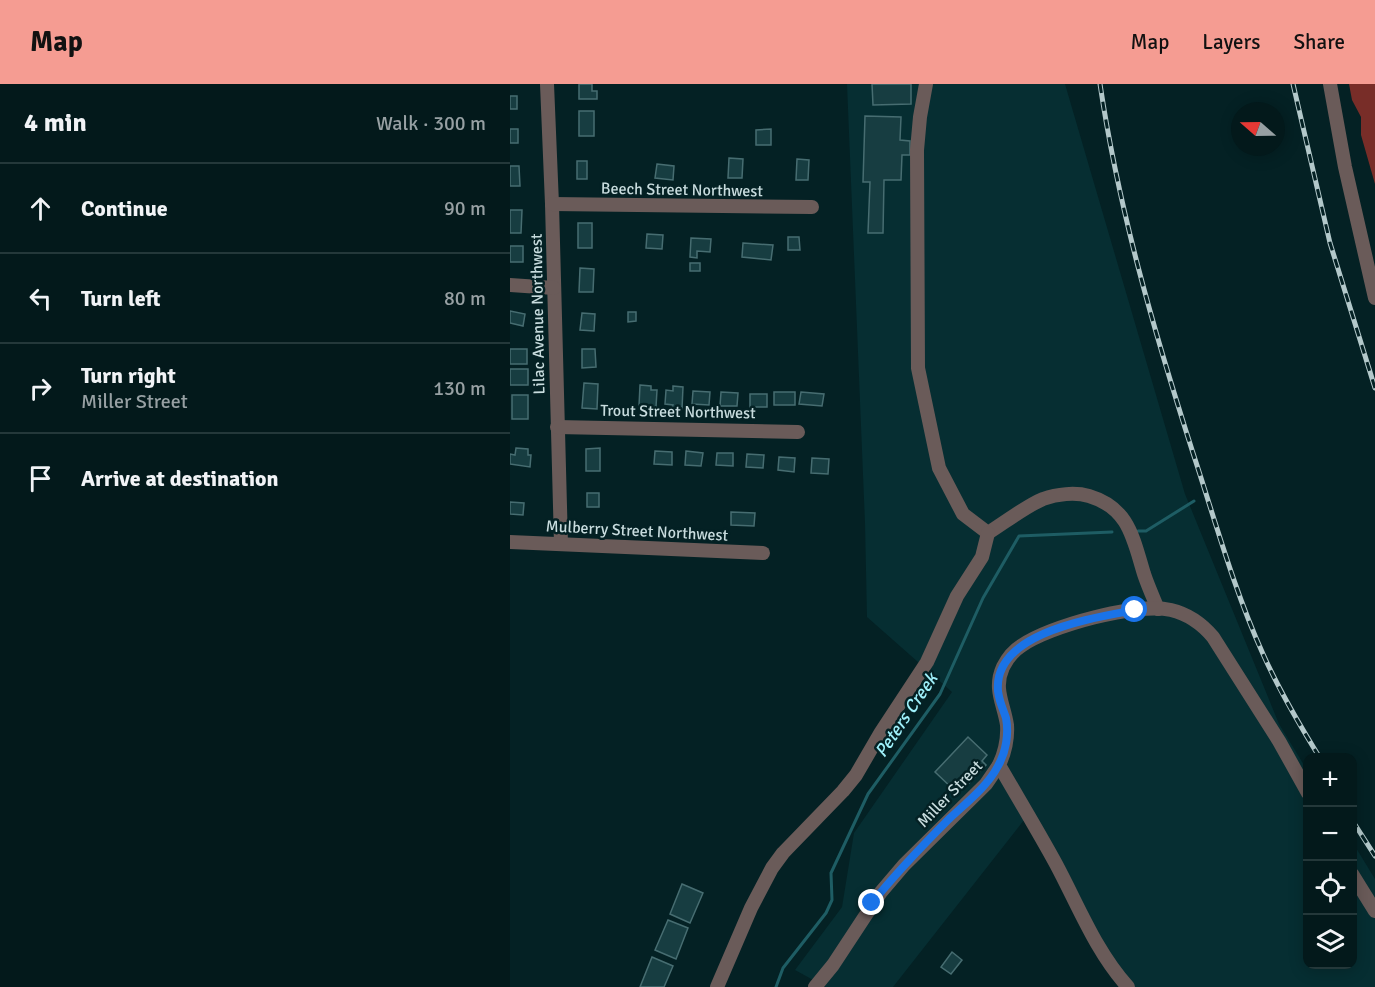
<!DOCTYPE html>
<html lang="en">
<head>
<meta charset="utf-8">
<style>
	:root { --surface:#03191b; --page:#112628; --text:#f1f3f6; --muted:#97a0a3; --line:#24383a; --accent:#f59c92 }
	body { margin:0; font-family:Signika,sans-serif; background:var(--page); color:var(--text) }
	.controls { position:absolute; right:18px; bottom:18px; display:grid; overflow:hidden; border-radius:12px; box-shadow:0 3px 15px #0003 }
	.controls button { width:54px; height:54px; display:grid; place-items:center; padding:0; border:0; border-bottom:2px solid var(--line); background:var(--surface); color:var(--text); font:30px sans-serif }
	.compass { position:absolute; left:721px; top:18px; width:54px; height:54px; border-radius:50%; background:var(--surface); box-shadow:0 3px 15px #0003; rotate:290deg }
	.stop { position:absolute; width:18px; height:18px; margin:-14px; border:4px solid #1a73e8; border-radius:50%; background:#fff }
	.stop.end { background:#1a73e8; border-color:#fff; box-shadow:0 2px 6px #0008 }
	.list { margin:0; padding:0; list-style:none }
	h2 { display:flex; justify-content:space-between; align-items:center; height:78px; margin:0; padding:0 24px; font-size:26px }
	h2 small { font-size:20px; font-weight:400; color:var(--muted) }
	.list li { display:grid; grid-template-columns:39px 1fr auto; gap:18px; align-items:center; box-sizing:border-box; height:90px; padding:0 24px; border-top:2px solid var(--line) }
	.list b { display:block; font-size:22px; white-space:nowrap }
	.list p { margin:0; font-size:20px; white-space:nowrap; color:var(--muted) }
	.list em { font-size:20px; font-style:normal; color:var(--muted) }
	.icon { flex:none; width:33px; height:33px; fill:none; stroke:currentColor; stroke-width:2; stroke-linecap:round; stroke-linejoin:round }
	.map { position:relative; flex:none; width:865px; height:903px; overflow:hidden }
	header { display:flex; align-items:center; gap:36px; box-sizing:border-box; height:84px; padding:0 30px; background:var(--accent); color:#111 }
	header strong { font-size:28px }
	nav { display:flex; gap:33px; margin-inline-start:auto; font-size:21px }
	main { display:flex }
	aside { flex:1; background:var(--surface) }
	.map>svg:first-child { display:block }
	.built { fill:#062e32 }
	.forest { fill:#782d28 }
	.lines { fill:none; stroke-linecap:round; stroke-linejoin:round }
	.stream { stroke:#1e5d64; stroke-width:3 }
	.building { fill:#173d41; stroke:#476d71; stroke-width:1.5 }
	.minor { stroke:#6a5b59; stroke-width:14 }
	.rail-casing { stroke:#b3c8ca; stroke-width:5 }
	.rail { stroke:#042124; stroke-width:3; stroke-dasharray:9; stroke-linecap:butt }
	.route { stroke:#1a73e8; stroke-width:8 }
	.labels { text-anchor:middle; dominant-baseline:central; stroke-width:5; stroke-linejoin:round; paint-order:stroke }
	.street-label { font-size:16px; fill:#c8dcde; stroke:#042124 }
	.water-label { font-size:18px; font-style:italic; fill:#9ff1fb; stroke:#042124 }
</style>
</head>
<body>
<header>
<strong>Map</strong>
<nav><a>Map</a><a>Layers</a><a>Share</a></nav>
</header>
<main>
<aside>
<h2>4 min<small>Walk · 300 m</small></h2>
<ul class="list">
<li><svg class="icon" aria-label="ahead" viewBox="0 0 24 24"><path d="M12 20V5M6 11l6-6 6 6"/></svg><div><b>Continue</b></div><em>90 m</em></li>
<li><svg class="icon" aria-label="left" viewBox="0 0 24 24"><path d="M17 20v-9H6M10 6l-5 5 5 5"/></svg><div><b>Turn left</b></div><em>80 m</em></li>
<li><svg class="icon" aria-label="right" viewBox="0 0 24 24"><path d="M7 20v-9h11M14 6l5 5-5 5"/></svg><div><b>Turn right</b><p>Miller Street</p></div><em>130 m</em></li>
<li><svg class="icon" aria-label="arrive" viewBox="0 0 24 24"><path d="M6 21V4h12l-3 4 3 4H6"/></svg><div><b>Arrive at destination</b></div></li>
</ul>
</aside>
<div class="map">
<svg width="865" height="903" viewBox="0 0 865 903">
	<rect width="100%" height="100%" fill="#042124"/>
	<path class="built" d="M337 0H555L675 410 769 640 797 686 798 880H842L843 759 865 795V903H612L514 736 383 903H316L285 886 332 823 344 749 442 608 357 533 355 439Z"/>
	<path class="forest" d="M839 0H865V100L851 51V33L842 16Z"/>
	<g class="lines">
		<g class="stream">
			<path d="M628 447H636L684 417"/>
			<path d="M266 903 273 884 316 829 322 816 321 789 358 710 430 610 473 514 509 452 602 448"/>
		</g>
	</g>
	<g class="building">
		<path d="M69 0H82V7H87V15H69Z"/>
		<path d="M362 0H401V20L363 21Z"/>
		<rect x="0" y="12" width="7" height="13"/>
		<rect x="69" y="27" width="15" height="25"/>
		<path d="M355 32 391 33 390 56 400 57V71H392L391 96H374L373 149H358L360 98H353Z"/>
		<rect x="0" y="45" width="8" height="14"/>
		<path d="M261 45V61H246V46Z"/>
		<path d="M219 74 233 75 232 94H218Z"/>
		<path d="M287 75 299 76 298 96H286Z"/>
		<rect x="67" y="77" width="10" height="18"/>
		<path d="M147 80 164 82 163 96 145 94Z"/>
		<path d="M0 82H9L10 102H0Z"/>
		<path d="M0 126H12L11 149H0Z"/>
		<rect x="68" y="139" width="14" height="25"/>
		<path d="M137 150 153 151 152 165 136 164Z"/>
		<path d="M278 153H289L290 166H278Z"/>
		<path d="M181 154 201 155 200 168 187 167V174L180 173Z"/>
		<path d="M233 159 263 161 261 176 232 173Z"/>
		<rect x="0" y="162" width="13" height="16"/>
		<rect x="180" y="179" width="10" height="8"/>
		<path d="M70 184 84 185 83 208H69Z"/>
		<path d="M0 227 15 230 13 242 0 239Z"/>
		<path d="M118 228H126V237L118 238Z"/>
		<path d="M72 229 85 230 84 247 70 246Z"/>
		<rect x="0" y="265" width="17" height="15"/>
		<path d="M72 265H85L86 283 72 284Z"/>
		<rect x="0" y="285" width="18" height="16"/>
		<path d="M74 299 88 300 87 325 72 324Z"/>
		<path d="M130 301 141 302V306H147L146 323 129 322Z"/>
		<path d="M163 302 173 303 172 325 162 324 163 321 155 320 156 306 163 307Z"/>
		<path d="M183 307 200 308 199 321 182 320Z"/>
		<path d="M211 308 228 309 227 322H210Z"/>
		<rect x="264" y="308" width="21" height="13"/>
		<path d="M291 308 314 310 312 322 289 320Z"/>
		<rect x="240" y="310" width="17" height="13"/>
		<rect x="2" y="311" width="16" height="24"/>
		<path d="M6 364 18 365V371H21L20 383 0 380V370L5 371Z"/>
		<path d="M90 364V387H76V365Z"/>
		<path d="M145 367 162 368V381L144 380Z"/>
		<path d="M176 367 193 369 191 382 175 381Z"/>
		<path d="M207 369H223V382L206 381Z"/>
		<path d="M237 370 254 371 253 384 236 383Z"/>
		<path d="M269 373 285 374 284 388 268 386Z"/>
		<path d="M302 374 319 375 318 390 301 389Z"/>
		<rect x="77" y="409" width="12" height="14"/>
		<path d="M0 418 14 419 13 431 0 430Z"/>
		<path d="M221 428 245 429 244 442 221 441Z"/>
		<path d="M458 653 477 671 472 677 476 681 458 700 453 696 444 706 425 688Z"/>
		<path d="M172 800 193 809 180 839 160 830Z"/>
		<path d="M158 836 178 844 166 875 145 866Z"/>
		<path d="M442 868 452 876 441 890 431 883Z"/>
		<path d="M142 873 163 882 154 903H130Z"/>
	</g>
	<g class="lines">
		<g class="minor">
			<path d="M37 0 42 120 51 460"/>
			<path d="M416 0 410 33 407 66 408 284 429 384 453 430 478 449C494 439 516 422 533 415 547 410 565 408 579 412 619 424 623 454 634 490 638 502 643 513 648 525"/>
			<path d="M820 0 835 83 865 214"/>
			<path d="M42 120 302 123"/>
			<path d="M0 201 44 204"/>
			<path d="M47 343 288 348"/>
			<path d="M0 458 253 469"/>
			<path d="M842 790 865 827"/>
			<path d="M207 903 241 824 262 784 273 769 333 707 346 691 371 648 417 578 447 512 472 473 478 449"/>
			<path d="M305 903 323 881 371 808 394 781 476 700 489 681"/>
			<path d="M618 903C586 868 568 821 546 780 528 747 508 714 489 681 495 668 498 656 497 641 494 620 483 605 493 583 497 575 503 567 511 562 539 542 627 518 661 526 678 530 692 540 703 553L769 657 798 709"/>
		</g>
		<defs>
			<g id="rail">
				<path d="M590 0C609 127 644 247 683 369 705 436 724 506 753 570 769 606 789 640 810 674"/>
				<path d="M783 0 820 159 865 304"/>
				<path d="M842 736 865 772"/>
			</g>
		</defs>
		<use href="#rail" class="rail-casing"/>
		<use href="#rail" class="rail"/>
	</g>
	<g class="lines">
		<path class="route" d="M362 819C386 789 412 762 439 735 456 719 477 703 488 682 496 668 499 650 496 634 493 625 489 617 488 607 483 548 584 534 625 526"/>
	</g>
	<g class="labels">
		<g class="street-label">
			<text transform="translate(172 106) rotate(1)">Beech Street Northwest</text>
			<text transform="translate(28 230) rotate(-91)">Lilac Avenue Northwest</text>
			<text transform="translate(168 328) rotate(1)">Trout Street Northwest</text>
			<text transform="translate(127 447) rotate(3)">Mulberry Street Northwest</text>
			<text transform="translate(440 710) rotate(-46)">Miller Street</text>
		</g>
		<g class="water-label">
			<text transform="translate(396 631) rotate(-56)">Peters Creek</text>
		</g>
	</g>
</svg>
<div class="controls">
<button>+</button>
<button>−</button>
<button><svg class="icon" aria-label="locate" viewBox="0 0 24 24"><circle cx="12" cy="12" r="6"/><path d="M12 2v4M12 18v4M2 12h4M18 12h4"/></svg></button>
<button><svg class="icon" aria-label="layers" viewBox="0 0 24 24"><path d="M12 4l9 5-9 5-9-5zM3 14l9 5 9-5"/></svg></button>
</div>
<svg class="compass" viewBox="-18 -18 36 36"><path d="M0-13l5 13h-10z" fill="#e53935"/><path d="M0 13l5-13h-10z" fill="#97a0a3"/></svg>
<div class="stop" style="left:625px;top:526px"></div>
<div class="stop end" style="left:362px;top:819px"></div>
</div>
</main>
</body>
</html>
